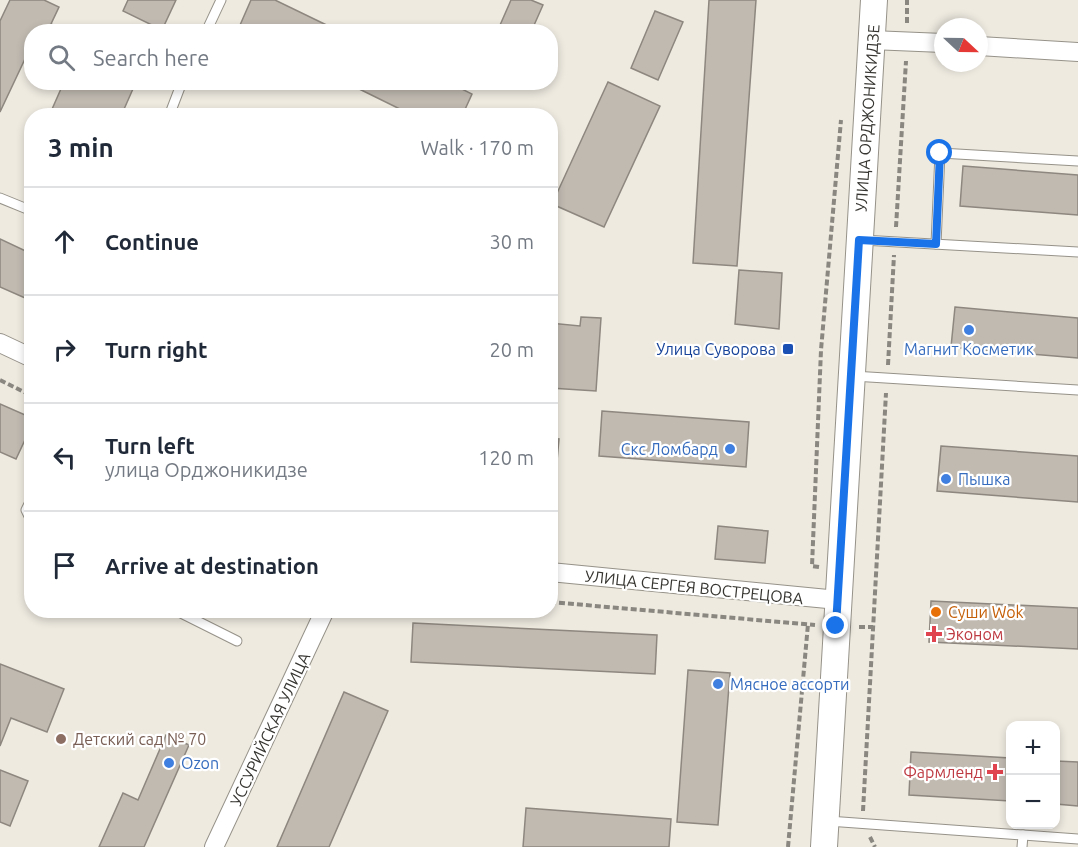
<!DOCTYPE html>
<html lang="en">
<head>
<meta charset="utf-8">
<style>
	:root { --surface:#fff; --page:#f6f6f7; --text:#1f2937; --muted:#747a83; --line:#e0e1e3 }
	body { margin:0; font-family:Ubuntu,sans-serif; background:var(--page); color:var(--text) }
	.controls { position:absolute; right:18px; bottom:18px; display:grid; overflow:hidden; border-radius:12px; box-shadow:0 3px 9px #0003 }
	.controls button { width:54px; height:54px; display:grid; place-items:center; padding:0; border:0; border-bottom:2px solid var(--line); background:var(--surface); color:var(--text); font:30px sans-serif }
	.compass { position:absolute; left:934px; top:18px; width:54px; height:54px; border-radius:50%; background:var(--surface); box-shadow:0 3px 9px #0003; rotate:112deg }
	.stop { position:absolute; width:18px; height:18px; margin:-14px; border:4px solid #1a73e8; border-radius:50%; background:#fff }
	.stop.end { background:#1a73e8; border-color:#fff; box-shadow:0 2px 6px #0008 }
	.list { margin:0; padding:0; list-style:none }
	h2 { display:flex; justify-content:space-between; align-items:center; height:78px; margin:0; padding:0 24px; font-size:26px }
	h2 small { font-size:20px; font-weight:400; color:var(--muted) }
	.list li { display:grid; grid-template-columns:39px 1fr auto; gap:18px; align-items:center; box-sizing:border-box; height:108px; padding:0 24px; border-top:2px solid var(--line) }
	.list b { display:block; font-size:22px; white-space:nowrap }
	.list p { margin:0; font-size:20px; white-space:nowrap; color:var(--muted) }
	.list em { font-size:20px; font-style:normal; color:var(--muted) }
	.icon { flex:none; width:33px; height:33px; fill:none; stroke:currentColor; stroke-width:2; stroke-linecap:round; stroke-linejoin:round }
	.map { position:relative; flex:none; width:1078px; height:847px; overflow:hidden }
	.search { position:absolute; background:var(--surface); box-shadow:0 3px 9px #0003; left:24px; top:24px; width:534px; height:66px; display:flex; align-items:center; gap:15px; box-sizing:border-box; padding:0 21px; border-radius:24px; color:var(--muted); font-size:22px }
	.panel { position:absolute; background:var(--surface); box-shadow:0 3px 9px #0003; left:24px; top:108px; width:534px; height:510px; border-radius:24px }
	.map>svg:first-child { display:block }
	.building { fill:#c0bab1; stroke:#8d877f; stroke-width:1.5 }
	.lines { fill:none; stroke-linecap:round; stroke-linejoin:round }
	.service-casing { stroke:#969289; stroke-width:11 }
	.minor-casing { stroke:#969289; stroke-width:20 }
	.secondary-casing { stroke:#969289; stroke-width:28 }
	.path { stroke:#898780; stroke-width:4; stroke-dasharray:6 3; stroke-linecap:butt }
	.service { stroke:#fff; stroke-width:9 }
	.minor { stroke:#fff; stroke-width:18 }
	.secondary { stroke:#fff; stroke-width:26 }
	.route { stroke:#1a73e8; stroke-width:8 }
	.shop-dot { fill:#3f7fe0; stroke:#fff; stroke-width:2 }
	.transit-dot { fill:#1a4fb4; stroke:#fff; stroke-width:2 }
	.food-dot { fill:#e8710a; stroke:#fff; stroke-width:2 }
	.health-dot { fill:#e0444e; stroke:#fff; stroke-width:2 }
	.education-dot { fill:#8d6e63; stroke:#fff; stroke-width:2 }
	.labels { text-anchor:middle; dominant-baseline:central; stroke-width:4.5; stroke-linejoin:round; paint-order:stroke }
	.street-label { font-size:16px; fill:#363531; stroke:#fff }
	.transit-label { font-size:16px; fill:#164399; stroke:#fff; text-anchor:end }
	.shop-label { font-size:16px; fill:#366cbe; stroke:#fff; text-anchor:start }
	.food-label { font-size:16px; fill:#c56008; stroke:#fff; text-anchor:start }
	.health-label { font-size:16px; fill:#be3a42; stroke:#fff; text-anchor:start }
	.education-label { font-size:16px; fill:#785e54; stroke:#fff; text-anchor:start }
</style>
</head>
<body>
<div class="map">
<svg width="1078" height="847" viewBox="0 0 1078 847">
	<rect width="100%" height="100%" fill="#eeeae0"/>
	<g class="building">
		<path d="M10 0H44L59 7 51 24 69 32H32V62L25 59 0 112V21Z"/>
		<path d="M128 0H176L162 30 123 11Z"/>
		<path d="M251 0H275L341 32H237Z"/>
		<path d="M511 0H531L543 5 531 32H497Z"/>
		<path d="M709 0H756L737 266 693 263Z"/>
		<path d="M655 11 683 22 658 80 631 68Z"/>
		<path d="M64 82H136L121 116H49Z"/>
		<path d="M345 82H448L472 94 462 116H414Z"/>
		<path d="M608 82 660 106 604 227 552 204Z"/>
		<path d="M963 166 1078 175V215L960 206Z"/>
		<path d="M0 239 32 254V301L0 287Z"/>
		<path d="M739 270 782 273 779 329 735 324Z"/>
		<path d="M955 307 1078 318V358L951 347Z"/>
		<path d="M581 317 601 318 596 391 550 388V323L580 326Z"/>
		<path d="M0 404 32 418V425L16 459 0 452Z"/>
		<path d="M602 411 749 422 746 467 599 456Z"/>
		<path d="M550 438 559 439 556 472 550 471Z"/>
		<path d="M941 446 1078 456V502L937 491Z"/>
		<path d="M718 526 768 531 765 563 715 559Z"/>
		<path d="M931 601 1078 608V649L929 642Z"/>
		<path d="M413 623 657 635 655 674 411 662Z"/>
		<path d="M0 664 64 689 47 732 11 718 0 746Z"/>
		<path d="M688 670 730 673 718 825 677 822Z"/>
		<path d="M344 692 388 711 329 847H277Z"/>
		<path d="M166 735 189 745 144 847H99L123 793 138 800Z"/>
		<path d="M911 752 1010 758V801L909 795Z"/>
		<path d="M1056 761 1078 762V806L1056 804Z"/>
		<path d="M0 770 28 781 10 826 0 822Z"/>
		<path d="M526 808 671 819 669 847H523Z"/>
	</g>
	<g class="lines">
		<defs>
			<g id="service">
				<path d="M206 32 221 0"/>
				<path d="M169 116 182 82"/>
				<path d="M0 198 32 211"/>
				<path d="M862 240 1078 252"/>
				<path d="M936 244 940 153 1078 161"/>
				<path d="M853 376 1078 390"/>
				<path d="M32 498 26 510 32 522"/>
				<path d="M175 610 237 641"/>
				<path d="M828 821 1023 835 1022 847"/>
				<path d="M1023 835 1078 839"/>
			</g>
			<g id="minor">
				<path d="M871 40 943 43"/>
				<path d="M979 46 1078 52"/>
				<path d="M0 343 32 358"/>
				<path d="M550 572 838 600"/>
				<path d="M214 847 325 610"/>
			</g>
			<path id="secondary" d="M824 847 874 0"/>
		</defs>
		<use href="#service" class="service-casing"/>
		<use href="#minor" class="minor-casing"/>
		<use href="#secondary" class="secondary-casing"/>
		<g class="path">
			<path d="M907 23V0"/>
			<path d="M896 227 906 61"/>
			<path d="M888 365 894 255"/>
			<path d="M0 380 32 396"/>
			<path d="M819 567 812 566 821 350 841 120"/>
			<path d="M550 602 815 625"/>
			<path d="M859 627H873"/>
			<path d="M863 811 886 393"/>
			<path d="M870 837 875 847"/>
			<path d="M788 847 808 624"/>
		</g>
		<use href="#service" class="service"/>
		<use href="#minor" class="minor"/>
		<use href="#secondary" class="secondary"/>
	</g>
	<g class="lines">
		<path class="route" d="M836 626 859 240 936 244 940 153"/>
	</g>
	<g class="shop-dot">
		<circle cx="969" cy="330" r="6"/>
		<circle cx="730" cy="449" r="6"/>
		<circle cx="946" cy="479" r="6"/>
		<circle cx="718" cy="684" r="6"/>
		<circle cx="169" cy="763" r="6"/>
	</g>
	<rect class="transit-dot" x="782" y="343" width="12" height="12" rx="3"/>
	<circle class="food-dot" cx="936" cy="612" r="6"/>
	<g class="health-dot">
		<path d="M931 625h6v6h6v6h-6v6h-6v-6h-6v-6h6z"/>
		<path d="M992 763h6v6h6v6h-6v6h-6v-6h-6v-6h6z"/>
	</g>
	<circle class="education-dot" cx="61" cy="739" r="6"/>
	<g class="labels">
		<g class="street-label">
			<text transform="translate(867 118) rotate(-86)">УЛИЦА ОРДЖОНИКИДЗЕ</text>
			<text transform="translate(694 587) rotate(6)">УЛИЦА СЕРГЕЯ ВОСТРЕЦОВА</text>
			<text transform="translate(270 729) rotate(-65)">УССУРИЙСКАЯ УЛИЦА</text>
		</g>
		<g class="transit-label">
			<text x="776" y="349">Улица Суворова</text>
		</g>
		<g class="shop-label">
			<text x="969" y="349" text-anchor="middle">Магнит Косметик</text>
			<text x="718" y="449" text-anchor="end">Скс Ломбард</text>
			<text x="958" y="479">Пышка</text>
			<text x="730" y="684">Мясное ассорти</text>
			<text x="181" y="763">Ozon</text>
		</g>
		<g class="food-label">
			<text x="948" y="612">Суши Wok</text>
		</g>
		<g class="health-label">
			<text x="946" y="634">Эконом</text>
			<text x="983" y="772" text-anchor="end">Фармленд</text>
		</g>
		<g class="education-label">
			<text x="73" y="739">Детский сад № 70</text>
		</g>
	</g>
</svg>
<div class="controls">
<button>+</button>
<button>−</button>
</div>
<svg class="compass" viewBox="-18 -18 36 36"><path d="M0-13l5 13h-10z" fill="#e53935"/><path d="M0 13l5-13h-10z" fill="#747a83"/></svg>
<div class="stop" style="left:940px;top:153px"></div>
<div class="stop end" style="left:836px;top:626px"></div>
<div class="search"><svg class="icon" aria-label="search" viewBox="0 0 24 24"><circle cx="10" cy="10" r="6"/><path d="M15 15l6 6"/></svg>Search here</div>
<section class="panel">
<h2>3 min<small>Walk · 170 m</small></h2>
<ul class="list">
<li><svg class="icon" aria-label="ahead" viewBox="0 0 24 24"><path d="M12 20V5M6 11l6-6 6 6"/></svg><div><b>Continue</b></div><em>30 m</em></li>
<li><svg class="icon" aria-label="right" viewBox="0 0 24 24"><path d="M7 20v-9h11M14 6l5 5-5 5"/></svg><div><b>Turn right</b></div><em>20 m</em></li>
<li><svg class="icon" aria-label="left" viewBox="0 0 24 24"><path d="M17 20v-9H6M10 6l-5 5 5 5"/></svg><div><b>Turn left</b><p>улица Орджоникидзе</p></div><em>120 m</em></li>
<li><svg class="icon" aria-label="arrive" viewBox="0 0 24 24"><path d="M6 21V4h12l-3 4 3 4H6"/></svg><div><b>Arrive at destination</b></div></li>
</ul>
</section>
</div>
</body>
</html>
